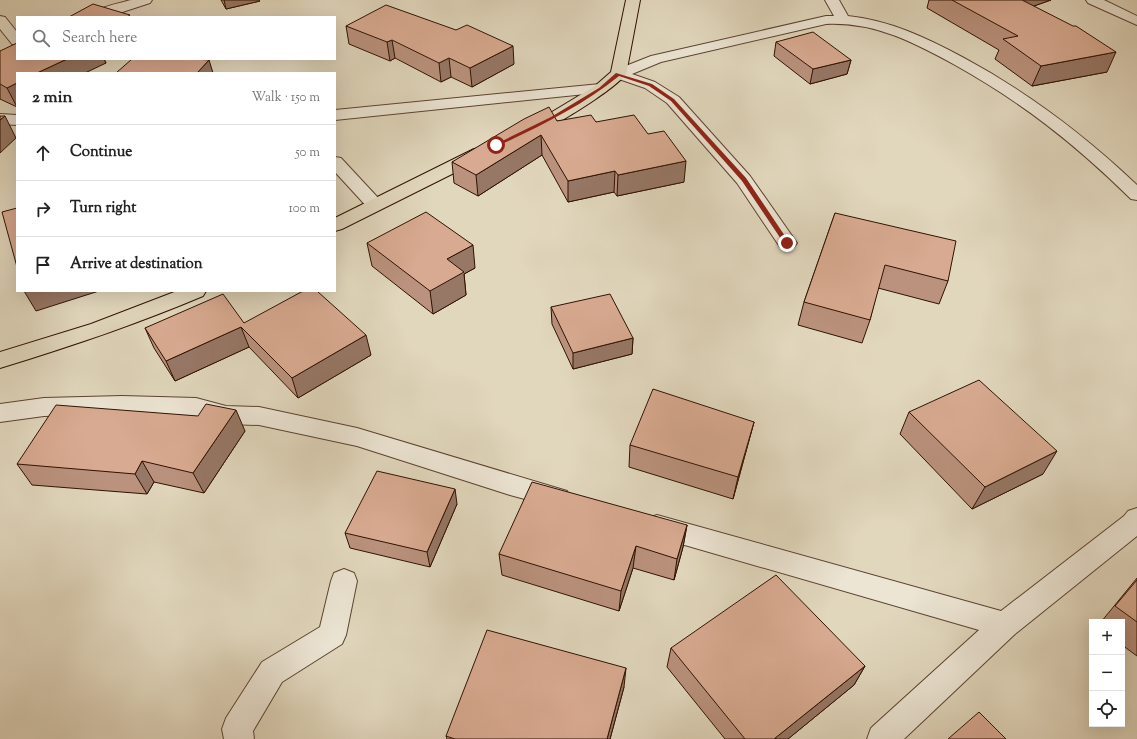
<!DOCTYPE html>
<html lang="en">
<head>
<meta charset="utf-8">
<style>
	:root { --surface:#fff; --page:#f2f2f2; --text:#222; --muted:#767676; --line:#e0e0e0 }
	body { margin:0; font-family:"Sorts Mill Goudy",serif; background:var(--page); color:var(--text) }
	.controls { position:absolute; right:12px; bottom:12px; display:grid; overflow:hidden; border-radius:0px; box-shadow:0 4px 16px #0002 }
	.controls button { width:36px; height:36px; display:grid; place-items:center; padding:0; border:0; border-bottom:1px solid var(--line); background:var(--surface); color:var(--text); font:20px sans-serif }
	.stop { position:absolute; width:12px; height:12px; margin:-9px; border:3px solid #8f2418; border-radius:50%; background:#fff }
	.stop.end { background:#8f2418; border-color:#fff; box-shadow:0 1px 4px #0008 }
	.list { margin:0; padding:0; list-style:none }
	h2 { display:flex; justify-content:space-between; align-items:center; height:52px; margin:0; padding:0 16px; font-size:17px }
	h2 small { font-size:13px; font-weight:400; color:var(--muted) }
	.list li { display:grid; grid-template-columns:26px 1fr auto; gap:12px; align-items:center; box-sizing:border-box; height:56px; padding:0 16px; border-top:1px solid var(--line) }
	.list b { display:block; font-size:15px; white-space:nowrap }
	.list em { font-size:13px; font-style:normal; color:var(--muted) }
	.icon { flex:none; width:22px; height:22px; fill:none; stroke:currentColor; stroke-width:2; stroke-linecap:round; stroke-linejoin:round }
	.map { position:relative; flex:none; width:1137px; height:739px; overflow:hidden }
	.search { position:absolute; background:var(--surface); box-shadow:0 4px 16px #0002; left:16px; top:16px; width:320px; height:44px; display:flex; align-items:center; gap:10px; box-sizing:border-box; padding:0 14px; border-radius:0px; color:var(--muted); font-size:15px }
	.panel { position:absolute; background:var(--surface); box-shadow:0 4px 16px #0002; left:16px; top:72px; width:320px; height:220px; border-radius:0px }
	.map>svg:first-child { display:block }
	.lines { fill:none; stroke-linecap:round; stroke-linejoin:round }
	.minor-casing { stroke:#5c4231; stroke-width:2 }
	.major-casing { stroke:#301102; stroke-width:2 }
	.minor { fill:#ece5d4; fill-rule:evenodd }
	.major { fill:#e1d7bd; fill-rule:evenodd }
	.wall { fill:#ba927d; stroke:#301102 }
	.shaded-wall { fill:#977766; stroke:#301102 }
	.building { fill:#d8aa91; stroke:#301102 }
	.route { fill:#8f2418 }
</style>
</head>
<body>
<div class="map">
<svg width="1137" height="739" viewBox="0 0 1137 739">
	<rect width="100%" height="100%" fill="#e1d7bd"/>
	<filter id="stains"><feTurbulence type="fractalNoise" baseFrequency=".005" numOctaves="4"/><feColorMatrix values="0 0 0 0 .2 0 0 0 0 .09 0 0 0 0 .02 0 0 0 .5 -.17"/></filter>
	<radialGradient id="worn" r=".72"><stop offset=".6" stop-color="#630" stop-opacity="0"/><stop offset="1" stop-color="#630" stop-opacity=".3"/></radialGradient>
	<g class="lines">
		<defs>
			<g id="minor">
				<path d="M131 0H152L150 3 107 17H88C94 8 120 3 131 0Z"/>
				<path d="M825 0H839L848 16C889 20 927 38 964 58 1029 93 1083 134 1137 185V200L1131 199C1075 144 1023 103 955 65 913 42 875 22 826 24L661 62 632 74 655 82 679 97 750 176 797 243 794 247 787 249 780 247 737 183 667 103 645 88 613 77 610 74 613 71 651 56 826 16H834Z"/>
				<path d="M1086 0H1104L1137 16V25L1088 3Z"/>
				<path d="M0 16 5 17 17 32V45L12 44 0 29Z"/>
				<path d="M600 84 605 86 608 89 605 92 335 120V110Z"/>
				<path d="M0 114 17 115V125L0 124Z"/>
				<path d="M335 157 341 158 381 201 384 205 381 209 375 211 369 209 335 172Z"/>
				<path d="M122 396 196 398 226 406 259 407 357 428 567 491 570 498 567 505 558 508 510 495 357 446 259 425 226 424 196 416 122 414 44 416 0 422V404L44 398Z"/>
				<path d="M1137 508V536L1015 634 904 739H867L871 728 979 630 657 537 648 534 644 526 648 518 657 515 1001 611 1124 516 1128 511Z"/>
				<path d="M344 569 354 573 357 581 346 635 342 644 282 682 253 731 254 739H224L222 729 226 718 262 662 320 627 331 581 334 573Z"/>
			</g>
			<g id="major">
				<path d="M626 0H640L626 74C616 88 546 134 529 134 529 134 524 133 523 132L521 129 523 126 547 115 595 86 611 72Z"/>
				<path d="M480 148 486 149 489 153 486 157 342 229 335 231V218L474 149Z"/>
				<path d="M177 291H206L203 296C137 324 69 347 0 368V352L91 324Z"/>
			</g>
		</defs>
		<use href="#minor" class="minor-casing"/>
		<use href="#major" class="major-casing"/>
		<use href="#minor" class="minor"/>
		<use href="#major" class="major"/>
	</g>
	<g class="wall">
		<path d="M221 0H259L260 1 226 9Z"/>
		<path d="M929 0H1051L1034 6 1107 72 1032 86 995 59 999 50 927 8Z"/>
		<path d="M346 26 514 64 472 87 451 77 441 82 395 58 390 61 349 44Z"/>
		<path d="M776 42 851 60 847 74 810 84 774 56Z"/>
		<path d="M0 51 17 59H104L106 63 17 73V107L0 99Z"/>
		<path d="M557 121 596 122 684 182 617 196 614 192 568 202 542 155 478 196 454 183 452 162Z"/>
		<path d="M835 213 948 281 939 304 878 288 870 320 862 343 798 325 804 302Z"/>
		<path d="M367 243 475 268 464 274 466 295 433 314 372 266Z"/>
		<path d="M551 307 633 338 632 354 573 369 552 324Z"/>
		<path d="M244 323 371 355 298 398 249 347 175 381 154 348 145 328Z"/>
		<path d="M909 412 1043 474 972 509 900 434Z"/>
		<path d="M754 422 733 499 629 467 630 445Z"/>
		<path d="M245 431 204 493 154 482 147 494 32 485 17 464Z"/>
		<path d="M457 504 430 567 350 548 345 533Z"/>
		<path d="M687 525 683 547 674 580 633 568 619 611 502 575 499 554Z"/>
		<path d="M1137 578V656L1122 645V622H1101Z"/>
		<path d="M671 648 865 666 854 685 788 739H725L667 667Z"/>
		<path d="M624 687 610 739H447L446 736Z"/>
	</g>
	<g class="shaded-wall">
		<path d="M224 0H259L260 1 226 9Z"/>
		<path d="M1013 0H1051L1008 15Z"/>
		<path d="M392 40 395 58 390 61 387 42Z"/>
		<path d="M513 46 514 64 472 87 470 68Z"/>
		<path d="M1116 52 1107 72 1032 86 1041 66Z"/>
		<path d="M449 58 451 77 441 82 439 63Z"/>
		<path d="M67 59H104L106 63 85 73H37Z"/>
		<path d="M209 60 213 73H197Z"/>
		<path d="M851 60 847 74 810 84 813 69Z"/>
		<path d="M17 83V107L7 88Z"/>
		<path d="M5 116 16 138 0 153V120Z"/>
		<path d="M541 135 542 155 478 196 476 175Z"/>
		<path d="M686 161 684 182 617 196 618 175Z"/>
		<path d="M615 171 614 192 568 202V181Z"/>
		<path d="M473 245 475 268 464 274 466 295 433 314 430 291 447 259Z"/>
		<path d="M24 291H99L36 311Z"/>
		<path d="M241 327 249 347 175 381 166 361Z"/>
		<path d="M366 335 371 355 298 398 292 378Z"/>
		<path d="M633 338 632 354 573 369V353Z"/>
		<path d="M236 410 245 431 204 493 193 473Z"/>
		<path d="M754 422 733 499 738 477Z"/>
		<path d="M1057 451 1043 474 972 509 985 487Z"/>
		<path d="M142 461 154 482 147 494 135 474Z"/>
		<path d="M455 489 457 504 430 567 427 552Z"/>
		<path d="M687 525 683 547 674 580 677 559Z"/>
		<path d="M636 546 633 568 619 611 621 591Z"/>
		<path d="M865 666 854 685 788 739H774Z"/>
		<path d="M626 668 624 687 610 739H607Z"/>
	</g>
	<g class="building">
		<path d="M952 0H1022L1073 26H1076L1116 52 1041 66 1003 39 1018 36Z"/>
		<path d="M93 4 130 15 127 17H69Z"/>
		<path d="M386 5 456 30 467 25 513 46 470 68 449 58 439 63 392 40 387 42 346 26Z"/>
		<path d="M813 32 851 60 813 69 776 42Z"/>
		<path d="M17 43V59H67L37 73H17V83L7 88 0 84V51Z"/>
		<path d="M132 59H197L209 60 197 73H116Z"/>
		<path d="M549 107 557 121 591 115 596 122 634 115 648 134 664 131 686 161 618 175 615 171 568 181 541 135 476 175 452 162 524 119Z"/>
		<path d="M0 116H5L0 120Z"/>
		<path d="M17 208V267L2 212Z"/>
		<path d="M426 212 473 245 447 259 464 272 430 291 367 243Z"/>
		<path d="M835 213 956 241 948 281 885 265 870 320 804 302Z"/>
		<path d="M303 291H317L366 335 292 378 241 327 166 361 145 328 223 294 244 323Z"/>
		<path d="M610 294 633 338 573 353 551 307Z"/>
		<path d="M979 380 1057 451 985 487 909 412Z"/>
		<path d="M653 389 754 422 738 477 630 445Z"/>
		<path d="M206 404 236 410 193 473 142 461 135 474 17 464 56 405 198 416Z"/>
		<path d="M377 471 455 489 427 552 345 533Z"/>
		<path d="M532 482 687 525 677 559 636 546 621 591 499 554Z"/>
		<path d="M776 575 865 666 774 739H745L671 648Z"/>
		<path d="M1137 580V622L1115 606Z"/>
		<path d="M487 630 626 668 607 739H455L446 736Z"/>
		<path d="M979 712 1006 739H948Z"/>
	</g>
	<path class="route" d="M616 73 652 84 674 99 746 178 789 242V245H785L742 181 671 101 649 86 619 76C582 106 540 126 498 146L494 145 551 117 599 88Z"/>
	<rect width="100%" height="100%" filter="url(#stains)"/>
	<rect width="100%" height="100%" fill="url(#worn)"/>
</svg>
<div class="controls">
<button>+</button>
<button>−</button>
<button><svg class="icon" aria-label="locate" viewBox="0 0 24 24"><circle cx="12" cy="12" r="6"/><path d="M12 2v4M12 18v4M2 12h4M18 12h4"/></svg></button>
</div>
<div class="stop" style="left:496px;top:145px"></div>
<div class="stop end" style="left:787px;top:243px"></div>
<div class="search"><svg class="icon" aria-label="search" viewBox="0 0 24 24"><circle cx="10" cy="10" r="6"/><path d="M15 15l6 6"/></svg>Search here</div>
<section class="panel">
<h2>2 min<small>Walk · 150 m</small></h2>
<ul class="list">
<li><svg class="icon" aria-label="ahead" viewBox="0 0 24 24"><path d="M12 20V5M6 11l6-6 6 6"/></svg><div><b>Continue</b></div><em>50 m</em></li>
<li><svg class="icon" aria-label="right" viewBox="0 0 24 24"><path d="M7 20v-9h11M14 6l5 5-5 5"/></svg><div><b>Turn right</b></div><em>100 m</em></li>
<li><svg class="icon" aria-label="arrive" viewBox="0 0 24 24"><path d="M6 21V4h12l-3 4 3 4H6"/></svg><div><b>Arrive at destination</b></div></li>
</ul>
</section>
</div>
</body>
</html>
